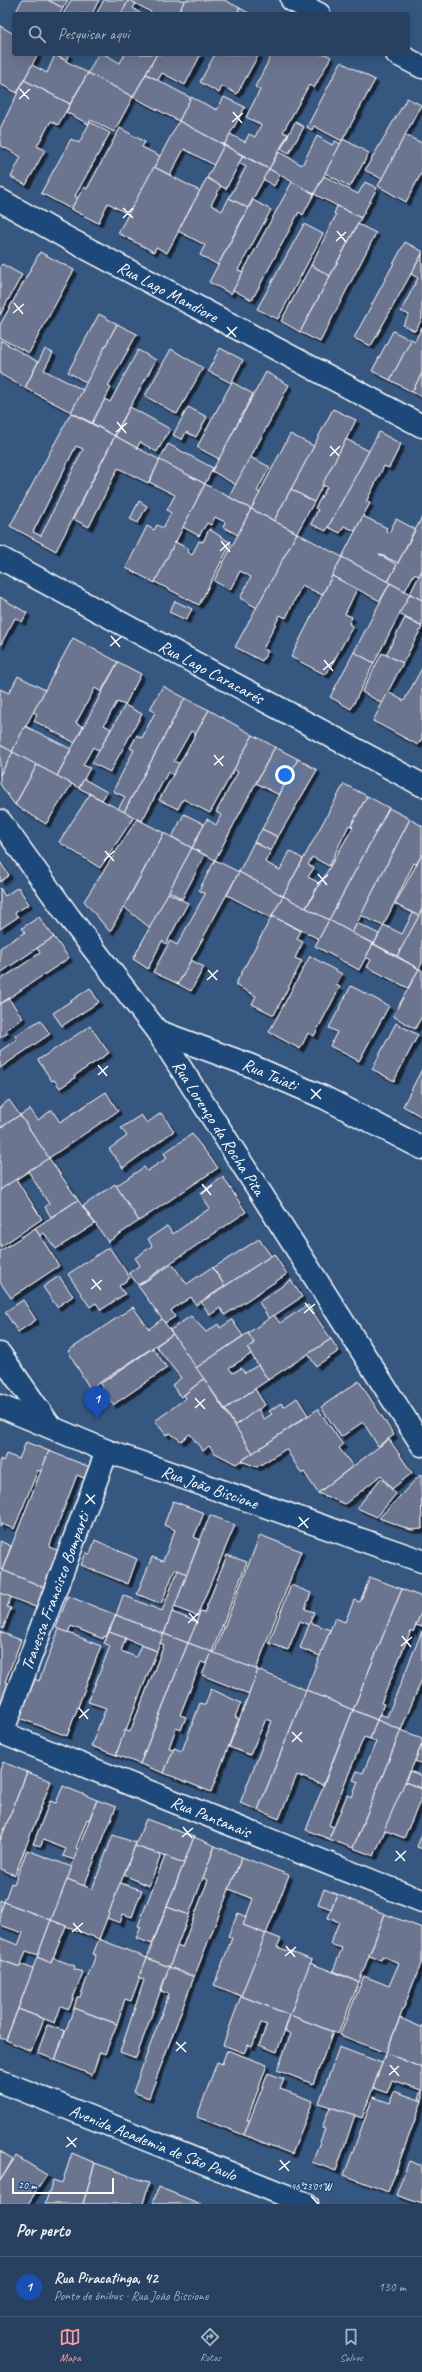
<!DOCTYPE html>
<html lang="pt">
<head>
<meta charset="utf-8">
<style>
	:root { --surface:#284160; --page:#344c69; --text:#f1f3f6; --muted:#a5afbd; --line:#445a75; --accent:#ff9aa2 }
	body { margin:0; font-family:Caveat,sans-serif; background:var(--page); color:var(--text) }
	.scale { position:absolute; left:12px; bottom:10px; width:102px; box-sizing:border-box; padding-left:4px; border:2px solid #fff; border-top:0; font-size:11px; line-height:14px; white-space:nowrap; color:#fff; -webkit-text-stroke:3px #1f4a7a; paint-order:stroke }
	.you { position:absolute; left:285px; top:775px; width:14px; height:14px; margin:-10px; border:3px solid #fff; border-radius:50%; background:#1a73e8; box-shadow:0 0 0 6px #1a73e833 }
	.badge { display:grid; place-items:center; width:26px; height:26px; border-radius:50%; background:var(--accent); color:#fff; font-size:13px; font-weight:700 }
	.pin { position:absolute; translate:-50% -33px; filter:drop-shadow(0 1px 2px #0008) }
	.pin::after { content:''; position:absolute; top:21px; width:14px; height:12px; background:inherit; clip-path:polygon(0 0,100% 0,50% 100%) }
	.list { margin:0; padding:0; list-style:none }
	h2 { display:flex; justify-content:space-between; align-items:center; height:52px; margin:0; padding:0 16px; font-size:17px }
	h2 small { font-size:13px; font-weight:400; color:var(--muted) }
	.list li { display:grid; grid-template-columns:26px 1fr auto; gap:12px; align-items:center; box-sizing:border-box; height:60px; padding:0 16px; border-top:1px solid var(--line) }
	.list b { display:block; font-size:15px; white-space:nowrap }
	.list p { margin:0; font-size:13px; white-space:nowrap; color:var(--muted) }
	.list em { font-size:13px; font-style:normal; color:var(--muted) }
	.icon { flex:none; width:22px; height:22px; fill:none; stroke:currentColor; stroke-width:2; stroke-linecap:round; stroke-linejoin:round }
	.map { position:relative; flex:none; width:422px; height:2204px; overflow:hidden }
	.search { position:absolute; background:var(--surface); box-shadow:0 4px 16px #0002; left:12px; right:12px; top:12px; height:44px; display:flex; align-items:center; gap:10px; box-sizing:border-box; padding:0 14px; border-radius:4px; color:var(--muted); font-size:15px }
	.sheet { height:112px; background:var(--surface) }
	nav { display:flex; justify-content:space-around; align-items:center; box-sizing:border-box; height:56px; border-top:1px solid var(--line); background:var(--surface); font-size:11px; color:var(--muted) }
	nav a { display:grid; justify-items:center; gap:2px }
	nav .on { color:var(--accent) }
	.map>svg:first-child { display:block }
	.building { fill:#6c748f; stroke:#fff; fill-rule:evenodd; filter:url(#shadow) }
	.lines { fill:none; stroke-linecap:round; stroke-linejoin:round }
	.minor-casing { stroke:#fff; stroke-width:25 }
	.minor { stroke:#1f4a7a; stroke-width:22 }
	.ticks { fill:none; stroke:#fff; stroke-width:1.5 }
	.labels { text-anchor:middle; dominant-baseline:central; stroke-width:3; stroke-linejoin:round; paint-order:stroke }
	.street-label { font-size:17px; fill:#fff; stroke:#1f4a7a }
	.ticks-label { font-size:10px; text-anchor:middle; fill:#fff; stroke:#1f4a7a; stroke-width:3; stroke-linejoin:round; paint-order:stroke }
</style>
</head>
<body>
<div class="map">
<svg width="422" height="2204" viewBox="0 0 422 2204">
	<defs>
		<filter id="shadow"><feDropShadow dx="3.5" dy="3.5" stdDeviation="0" flood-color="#0009"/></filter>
	</defs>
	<rect width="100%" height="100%" fill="#365780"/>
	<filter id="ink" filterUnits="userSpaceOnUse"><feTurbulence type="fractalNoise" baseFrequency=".025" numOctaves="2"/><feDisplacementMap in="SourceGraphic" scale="8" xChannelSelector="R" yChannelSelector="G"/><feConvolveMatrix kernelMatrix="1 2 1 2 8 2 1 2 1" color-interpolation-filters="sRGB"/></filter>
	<g filter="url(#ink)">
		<g class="building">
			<path d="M22 0H48L63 8 60 14H15Z"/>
			<path d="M48 0H68L63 8Z"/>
			<path d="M71 0H99L92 14H63Z"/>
			<path d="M104 0H129L121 14H96Z"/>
			<path d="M129 0H185L178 14H150L151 12Z"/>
			<path d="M129 0 136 4 133 8 141 14H121Z"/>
			<path d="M185 0H224L240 8 236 14H178Z"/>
			<path d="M240 8 245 11 251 14H236Z"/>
			<path d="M0 26 14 34V54H38L17 93 0 84Z"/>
			<path d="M56 54H69L66 61Z"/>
			<path d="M98 54H104L120 63 125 54H157L133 97 88 73Z"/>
			<path d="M157 54H201L185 85 162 73 158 80 146 74Z"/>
			<path d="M215 54H259L237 94 222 86 219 93 200 82Z"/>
			<path d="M272 54H326L331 57 314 88 309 85 283 132 288 134 269 169 224 145 230 134 245 142 249 134 255 137 261 125 246 117 260 90 255 87Z"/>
			<path d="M55 55 88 73 70 104 24 80 32 65 47 73Z"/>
			<path d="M341 62 375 80 342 141 314 126 312 130 307 127Z"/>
			<path d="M88 73 133 97 114 132 91 120 88 124 66 112Z"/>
			<path d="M146 74 191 98 179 121 133 97Z"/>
			<path d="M24 80 70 104 58 125 51 121 37 146 45 150 26 185 11 177 21 157 0 145V129Z"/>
			<path d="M191 97 217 110 224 97 245 107 224 145 179 121Z"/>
			<path d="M407 98 421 105 382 179 365 170Z"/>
			<path d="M179 121 224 145 214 165 184 149 170 175 154 167Z"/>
			<path d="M90 122 110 133 75 196 78 198 71 209 41 193 71 139 79 143Z"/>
			<path d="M295 122 304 127 289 153 281 149Z"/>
			<path d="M120 128 145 142 142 147 160 156 129 215 108 203 98 223 71 209 84 187 87 189Z"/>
			<path d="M405 135 422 143V172L406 202 378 186Z"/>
			<path d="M317 136 332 145 335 141 341 144 314 194 269 169 279 152 302 165Z"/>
			<path d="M343 139 369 153 350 187 325 173Z"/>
			<path d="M224 145 243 156 226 189 207 178Z"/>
			<path d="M243 156 269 169 248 208 229 198 246 167 239 163Z"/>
			<path d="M154 167 200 191 167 253 156 247 154 252 118 233Z"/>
			<path d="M269 169 280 175 274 186 263 179Z"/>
			<path d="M324 176 358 194 365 182 377 188 361 218 314 194Z"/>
			<path d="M207 178 221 186 211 205 222 211 229 198 248 208 218 265 200 255 205 245 178 231Z"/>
			<path d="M292 182 314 194 303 215 299 212 252 300 233 290Z"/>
			<path d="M253 200 271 210 238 270 243 272 231 294 209 282Z"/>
			<path d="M337 206 361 218 330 276 311 265 336 215 334 214Z"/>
			<path d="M304 224 323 234 278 319 257 309Z"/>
			<path d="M358 224 376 233 320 342 300 332Z"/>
			<path d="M405 242 422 251V254L371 346 354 338Z"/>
			<path d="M40 252 74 270 29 353 0 338V325Z"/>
			<path d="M422 254V319L415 331 403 325 409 315 401 311 418 278 411 274Z"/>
			<path d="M2 264 22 275 0 315V267Z"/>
			<path d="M311 265 330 276 300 332 281 321Z"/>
			<path d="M99 314 117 324 87 383 68 372Z"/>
			<path d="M117 324 137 334 108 386 111 388 92 423 71 412Z"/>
			<path d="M422 327V373L412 392 390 380 411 339 415 341Z"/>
			<path d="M393 331 411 340 390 380 372 371Z"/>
			<path d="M0 340 38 362 25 388 0 374Z"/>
			<path d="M220 348 243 360 231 383 208 371Z"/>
			<path d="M45 349 53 353 44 370 83 390 71 412 25 388Z"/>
			<path d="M171 349 203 368 177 414 145 396Z"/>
			<path d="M138 350 156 360 114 436 92 423 105 399 110 402Z"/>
			<path d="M266 372 289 385 236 485 212 471Z"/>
			<path d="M422 373V397L412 392Z"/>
			<path d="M232 382 253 394 219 459 197 447Z"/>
			<path d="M130 407 170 429 157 452 140 442 137 448 115 436Z"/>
			<path d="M188 407 207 417 196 437 186 432 182 440 173 435Z"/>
			<path d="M333 409 356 420 314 502 291 489Z"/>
			<path d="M71 413 115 436 56 551 10 526ZM76 446 83 449 41 536 33 532Z"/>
			<path d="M379 432 401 444 389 468 384 466 366 502 370 503 355 531 344 526 340 533 328 527Z"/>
			<path d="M290 434 314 446 274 521 251 509Z"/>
			<path d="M115 436 160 460 148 483 118 468 89 527 73 519Z"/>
			<path d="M346 439 369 451 326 531 311 524 318 510 315 508 327 487 322 485Z"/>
			<path d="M168 444 213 468 205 484 159 460Z"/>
			<path d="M250 457 270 467 257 491 260 493 251 509 229 497Z"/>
			<path d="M160 460 205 484 155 583 126 568 147 526 154 530 157 525 163 528 171 513 167 510 175 495 149 482Z"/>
			<path d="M205 484 251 509 238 535 223 527 225 522 215 517 211 525 207 523 199 536 183 527Z"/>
			<path d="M291 489 314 502 297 533 274 521Z"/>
			<path d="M139 501 147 506 138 523 130 519Z"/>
			<path d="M251 509 297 533 257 608 240 598 251 577 240 571 230 590 214 581Z"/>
			<path d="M363 516 387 528 386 531 389 533 396 519 415 529 398 563 379 554 397 565 388 582 342 557Z"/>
			<path d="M422 517V570L419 576 414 574 405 591 388 582Z"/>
			<path d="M209 529 231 543 199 605 155 582 175 542 189 549 188 552 192 555 199 541 203 542Z"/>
			<path d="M297 533 342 557 322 595 302 585 286 618 280 615 263 649 268 651 262 661 235 647Z"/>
			<path d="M342 557 390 583 380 601 332 576Z"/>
			<path d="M422 570V600L410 594Z"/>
			<path d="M332 576 357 589 345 614 352 617 349 624 353 626 326 675 291 657Z"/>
			<path d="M390 583 410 594 374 663 354 652Z"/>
			<path d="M410 594 422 600V626L399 614Z"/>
			<path d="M0 597 27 613 22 622 15 618 0 646Z"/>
			<path d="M175 601 192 609 186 620 169 612Z"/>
			<path d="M405 618 422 627 403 663 386 655Z"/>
			<path d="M73 638 118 662 101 692 95 688 76 723 83 727 75 743 34 721 37 714 33 712Z"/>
			<path d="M354 652 374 663 351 709 330 697Z"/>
			<path d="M382 653 403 663 382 703 362 692Z"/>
			<path d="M118 662 141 674 125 705 117 702 104 725 111 729 99 751 93 747 83 765 90 768 79 788 57 776Z"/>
			<path d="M422 668V738L418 745 373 721 388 692 404 701Z"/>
			<path d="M18 676 45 690 12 752 0 745V689L9 693Z"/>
			<path d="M163 686 185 698 124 812 118 809 125 797 113 791 134 750 130 748 137 735 142 738 155 712 150 709Z"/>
			<path d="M185 698 209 710 196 734 191 731 174 761 180 764 173 775 168 772 142 821 124 812Z"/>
			<path d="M125 705 142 714 110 772 92 763Z"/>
			<path d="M209 710 253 735 210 813 183 799 178 809 159 800Z"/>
			<path d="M25 726 71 749 57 776 12 752Z"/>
			<path d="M253 735 275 747 215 860 192 848 207 819 216 825 221 815 216 812 238 772 234 769Z"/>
			<path d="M0 745 13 752 0 775Z"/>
			<path d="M275 747 298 759 279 795 256 783Z"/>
			<path d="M13 752 37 765 15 805 0 784V775Z"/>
			<path d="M298 759 317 770 278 837 262 829Z"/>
			<path d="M37 765 72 784 46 824 15 805Z"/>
			<path d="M84 779 107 792 102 800 79 788Z"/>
			<path d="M344 784 367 796 351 826 349 825 329 866 312 857 308 865 314 868 308 877 319 883 306 908 283 896Z"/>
			<path d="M90 794 134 817 100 868 59 842Z"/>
			<path d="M367 796 389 808 329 920 306 908 353 827 351 826Z"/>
			<path d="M389 808 410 819 352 933 329 920Z"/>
			<path d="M184 814 204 824 192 848 172 837Z"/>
			<path d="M137 819 164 833 110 932 84 901Z"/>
			<path d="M410 819 422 826V854L417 864 414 863 383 926 361 915Z"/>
			<path d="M262 829 278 837 271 851 254 842Z"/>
			<path d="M164 833 192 848 150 928 124 907Z"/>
			<path d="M254 842 271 851 265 862 280 870 290 851 303 859 283 896 239 872Z"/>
			<path d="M192 848 205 855 182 899 169 891Z"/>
			<path d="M422 854V909L419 916 395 904Z"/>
			<path d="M215 860 239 872 178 984 153 972 170 941 177 945 205 894 199 890Z"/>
			<path d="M0 862 9 875 0 882Z"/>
			<path d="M239 872 283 896 271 918 227 895Z"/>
			<path d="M18 887 29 904 15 913 18 917 0 929V888L5 896Z"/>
			<path d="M168 893 188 903 166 944 162 941 148 969 133 959Z"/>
			<path d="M283 896 329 920 319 939 272 916Z"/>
			<path d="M422 909V963L419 969 397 956Z"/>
			<path d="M413 913 419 916 397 956 374 944 384 925 402 934Z"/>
			<path d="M272 916 301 931 297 939 303 942 295 958 302 961 274 1015 252 1004 256 996 235 985Z"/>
			<path d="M39 917 54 937 0 973V948L25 932 22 928Z"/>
			<path d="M329 920 373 944 359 970 315 946Z"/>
			<path d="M357 923 379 934 374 944 352 933Z"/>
			<path d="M54 937 69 958 0 1004V980L40 953 37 948Z"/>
			<path d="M373 944 419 969 408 988 367 967 371 960 366 957Z"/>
			<path d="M310 956 342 974 336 985 340 987 314 1036 308 1033 300 1049 269 1032Z"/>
			<path d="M191 960 204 967 191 991 178 984Z"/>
			<path d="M419 969 422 970V1016L415 1029 393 1016Z"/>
			<path d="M351 986 389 1006 359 1061 330 1046 337 1032 329 1028Z"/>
			<path d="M90 988 99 1002 62 1026 53 1013Z"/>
			<path d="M9 999 23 1018 6 1030 8 1033 0 1038V1004Z"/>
			<path d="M40 1020 50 1034 0 1068V1051L17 1039 15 1036Z"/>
			<path d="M396 1023 418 1035 394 1081 372 1069Z"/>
			<path d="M90 1026 109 1053 74 1076 75 1078 60 1088 54 1080 52 1081 38 1060Z"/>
			<path d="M422 1069V1117L403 1106Z"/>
			<path d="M106 1092 118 1111 49 1158 20 1115 30 1109 38 1120 52 1110 60 1122Z"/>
			<path d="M9 1100 20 1115 0 1128V1107Z"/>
			<path d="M161 1113 174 1131 123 1168 109 1149 127 1136 121 1128 141 1115 147 1123Z"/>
			<path d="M20 1115 49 1158 0 1190V1128Z"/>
			<path d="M192 1134 218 1168 139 1221 116 1186 144 1167 147 1171 167 1158 164 1153Z"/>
			<path d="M49 1158 78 1200 51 1217 45 1207 49 1204 28 1171Z"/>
			<path d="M223 1177 246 1212 138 1285 129 1273 140 1265 135 1258 152 1246 148 1239 167 1226 173 1234 210 1208 200 1193Z"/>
			<path d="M16 1179 42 1219 0 1247V1190Z"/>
			<path d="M115 1184 139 1221 108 1242 83 1206Z"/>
			<path d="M78 1200 95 1224 56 1249 44 1233 40 1236 35 1228Z"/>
			<path d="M35 1228 59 1266 11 1298 0 1282V1251Z"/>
			<path d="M259 1239 271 1256 225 1286 213 1268Z"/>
			<path d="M109 1247 130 1278 119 1286 125 1294 101 1310 96 1303 90 1307 68 1274Z"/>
			<path d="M274 1254 287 1274 225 1315 220 1308 210 1315 201 1302Z"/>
			<path d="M172 1264 187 1284 212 1267 225 1286 196 1305 191 1297 171 1310 175 1317 165 1323 138 1286Z"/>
			<path d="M59 1276 73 1296 57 1307 43 1287Z"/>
			<path d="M291 1280 302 1297 269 1319 259 1302Z"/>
			<path d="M23 1300 36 1320 18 1332 5 1312Z"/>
			<path d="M308 1305 331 1339 268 1380 247 1348 254 1343 248 1333 274 1315 280 1323Z"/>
			<path d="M133 1307 149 1329 162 1319 173 1334 90 1389 68 1351Z"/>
			<path d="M191 1316 206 1332 218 1324 220 1328 232 1320 243 1336 196 1368 170 1330Z"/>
			<path d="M248 1333 254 1343 247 1348 251 1354 229 1368 233 1373 241 1368 245 1373 258 1365 268 1380 225 1409 196 1368Z"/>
			<path d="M173 1334 204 1379 181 1397 172 1385 181 1378 156 1346Z"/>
			<path d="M331 1339 339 1351 316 1366 308 1354Z"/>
			<path d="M153 1348 167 1368 113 1405 100 1384Z"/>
			<path d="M204 1379 253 1453 236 1464 215 1453 209 1446 203 1451 190 1434 181 1441 170 1433 166 1435 155 1421 186 1398 184 1395Z"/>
			<path d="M359 1381 394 1435 378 1446 363 1422 341 1437 321 1407Z"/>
			<path d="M255 1389 265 1405 235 1426 225 1409Z"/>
			<path d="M297 1398 308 1415 253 1453 235 1426 258 1409 264 1419 272 1414 269 1411 281 1403 284 1407Z"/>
			<path d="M318 1409 343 1445 339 1448 353 1466 318 1493 304 1472 302 1474 286 1449 257 1467 241 1461Z"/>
			<path d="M389 1439 412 1473 392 1489 381 1475 345 1504 318 1493Z"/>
			<path d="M26 1442 49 1451 41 1472 38 1470 14 1529 2 1524 0 1527V1459L3 1461 6 1454 19 1459Z"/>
			<path d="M49 1451 95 1469 90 1481 77 1475 49 1547 62 1552 48 1589 2 1570Z"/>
			<path d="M421 1474 422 1529 411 1530 379 1518Z"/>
			<path d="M381 1478 396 1494 377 1517 357 1508Z"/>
			<path d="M173 1501 204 1513 194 1537 200 1540 187 1574 175 1569 161 1604 137 1594 152 1557 163 1561 175 1530 164 1525Z"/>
			<path d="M210 1515 235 1525 197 1616 174 1607Z"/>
			<path d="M260 1535 301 1551 256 1670 214 1653Z"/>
			<path d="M95 1540 137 1559 128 1584 81 1565 86 1553 90 1554Z"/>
			<path d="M0 1541 11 1546 2 1570 0 1569Z"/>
			<path d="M227 1555 247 1562 212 1652 188 1643 200 1612 204 1613Z"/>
			<path d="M2 1570 48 1589 40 1609 0 1593Z"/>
			<path d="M178 1570 187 1574 164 1634 116 1615 123 1595 162 1611Z"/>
			<path d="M370 1577 402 1589 353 1710 306 1690 335 1618 345 1622 354 1600 360 1602Z"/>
			<path d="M291 1585 311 1593 305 1609 314 1612 309 1625 300 1621 288 1650 269 1643Z"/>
			<path d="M402 1589 422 1597V1611L413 1632 411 1630 381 1703 384 1704 377 1720 353 1710Z"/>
			<path d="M0 1593 11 1597 7 1607 11 1608 3 1629 0 1627Z"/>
			<path d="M68 1596 116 1615 106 1637 104 1636 103 1639 71 1626 68 1633 56 1628Z"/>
			<path d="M422 1611V1627L416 1625Z"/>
			<path d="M172 1612 197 1622 188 1643 164 1634Z"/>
			<path d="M116 1615 164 1634 157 1651 109 1632Z"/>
			<path d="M310 1622 330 1630 320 1656 300 1648Z"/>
			<path d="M59 1629 101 1646 67 1736 19 1718 35 1679 39 1681Z"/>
			<path d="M422 1631V1679L401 1730 377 1720 380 1714 387 1717Z"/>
			<path d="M0 1632 21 1640 5 1682 10 1684 0 1710Z"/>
			<path d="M109 1632 126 1638 121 1651 136 1657 141 1645 157 1651 116 1755 91 1746 106 1708 88 1702 110 1646 104 1643Z"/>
			<path d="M164 1634 188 1643 140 1764 116 1755 125 1730 130 1732 164 1645 160 1643Z"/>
			<path d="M188 1643 212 1652 207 1664 201 1662 180 1715 186 1717 181 1730 176 1728 169 1748 174 1749 164 1773 140 1764Z"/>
			<path d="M212 1652 258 1670 249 1694 202 1675Z"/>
			<path d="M258 1670 306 1690 258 1810 240 1803 272 1721 266 1719 250 1755 229 1747Z"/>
			<path d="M211 1689 241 1703 235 1717 239 1719 211 1792 164 1773 174 1748 182 1751 200 1703 205 1705Z"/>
			<path d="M306 1690 353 1710 323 1785 297 1775 279 1819 258 1810Z"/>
			<path d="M353 1710 377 1720 370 1739 364 1737 344 1785 329 1825 334 1827 329 1839 306 1830Z"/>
			<path d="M377 1720 401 1730 353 1848 329 1839 347 1795 352 1797 358 1782 353 1780 357 1771 363 1773 376 1742 370 1739Z"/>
			<path d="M401 1730 422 1738V1744L374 1856 353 1848Z"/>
			<path d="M422 1744V1764L415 1761Z"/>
			<path d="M3 1762 27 1772 0 1841V1770Z"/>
			<path d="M410 1771 422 1776 421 1788 405 1782Z"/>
			<path d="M27 1772 51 1781 15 1875 0 1869V1841Z"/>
			<path d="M405 1782 422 1789V1797L404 1838 384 1830Z"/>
			<path d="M63 1786 97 1800 89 1820 87 1819 76 1848 78 1849 74 1860 63 1856 66 1849 43 1840 41 1846 33 1844 50 1801 56 1803Z"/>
			<path d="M97 1800 116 1807 84 1886 67 1879Z"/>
			<path d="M146 1819 194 1837 184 1863 135 1846Z"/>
			<path d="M422 1834V1849L417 1847Z"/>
			<path d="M113 1835 136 1843 99 1939 51 1920 67 1879 92 1889Z"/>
			<path d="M194 1837 215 1846 189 1915 167 1907Z"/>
			<path d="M135 1846 161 1855 149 1886 124 1875Z"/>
			<path d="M215 1846 242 1857 194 1977 169 1967 177 1946 182 1948 208 1880 203 1878Z"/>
			<path d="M27 1850 72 1867 51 1920 4 1902 11 1883 14 1884Z"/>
			<path d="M165 1856 184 1863 152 1944 136 1938 141 1927 138 1926Z"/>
			<path d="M242 1857 289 1875 266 1934 243 1925 253 1899 229 1889Z"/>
			<path d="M120 1883 142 1890 132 1917 123 1914 120 1923 107 1918Z"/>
			<path d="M324 1889 337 1894 331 1909 318 1904Z"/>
			<path d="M337 1894 385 1914 359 1982 333 1971 342 1948 330 1944 339 1922 328 1918Z"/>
			<path d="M0 1900 4 1902 0 1913Z"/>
			<path d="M4 1902 51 1920 38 1955 26 1951 20 1967 0 1960V1938L18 1945 23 1933 0 1925V1913Z"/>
			<path d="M167 1907 189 1915 169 1967 147 1958Z"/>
			<path d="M238 1913 246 1917 243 1925 266 1934 241 1996 214 1985 232 1938 228 1936Z"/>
			<path d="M385 1914 422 1928V1961L386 2053 340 2035 364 1976 389 1986 399 1963 382 1956 381 1960 369 1956Z"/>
			<path d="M51 1920 66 1926 51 1963 37 1957Z"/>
			<path d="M266 1933 281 1939 277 1947 312 1960 290 2015 241 1996Z"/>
			<path d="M99 1939 147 1958 131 2001 125 1999 117 2024 74 2008 77 1997H80L96 1955 93 1954Z"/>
			<path d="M37 1957 51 1963 53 1958 75 1966 74 1969 83 1972 69 2009 61 2006 55 2023 18 2009Z"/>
			<path d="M147 1958 169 1967 136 2058 120 2052 144 1980 139 1978Z"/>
			<path d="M0 1960 20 1967 21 1964 33 1969 6 2040 0 2038Z"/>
			<path d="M310 1963 359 1982 338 2034 290 2015Z"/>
			<path d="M169 1967 194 1977 149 2098 133 2092 169 1994 161 1991Z"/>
			<path d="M241 1996 290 2015 277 2052 259 2045 267 2025 261 2023 252 2047 248 2045 244 2053 223 2045Z"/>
			<path d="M74 2008 117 2024 105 2054 100 2052 92 2075 55 2060Z"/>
			<path d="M18 2009 44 2019 31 2051 6 2040Z"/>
			<path d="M290 2015 333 2032 313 2084 277 2070 291 2034 285 2031Z"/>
			<path d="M400 2018 421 2027 422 2025V2068L386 2053Z"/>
			<path d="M47 2025 65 2031 55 2060 38 2053Z"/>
			<path d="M339 2047 382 2063 362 2118 319 2103Z"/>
			<path d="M227 2050 267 2065 247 2120H250L244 2135 197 2117 217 2062 222 2064Z"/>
			<path d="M386 2053 422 2068V2101L418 2100 421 2090 392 2080 387 2093 373 2088Z"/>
			<path d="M268 2073 284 2079 280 2089 313 2101 292 2154 244 2135Z"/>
			<path d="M394 2091 422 2101 388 2192 344 2175 373 2097 390 2103Z"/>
			<path d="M330 2107 355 2115 336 2171 312 2162 325 2129 322 2128Z"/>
			<path d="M0 2151 13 2159 0 2181Z"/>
			<path d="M72 2153 95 2163 83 2204H45L53 2180 62 2183Z"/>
			<path d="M16 2156 47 2175 28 2204H0V2181Z"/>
			<path d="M409 2161 422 2166V2204L396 2195Z"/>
			<path d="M95 2163 149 2183 143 2204H83Z"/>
			<path d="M158 2187 201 2204H153Z"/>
		</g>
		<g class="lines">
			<defs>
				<g id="minor">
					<path d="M292 0 319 14"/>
					<path d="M397 54 422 67"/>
					<path id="s1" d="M0 200 67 238 422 426"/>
					<path id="s2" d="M0 558 422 785"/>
					<path id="s3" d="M0 821 69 917 157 1031 422 1445"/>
					<path id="s4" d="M157 1031 249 1065 325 1098 422 1148"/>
					<path d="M0 1354 50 1426"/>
					<path id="s5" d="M0 1406 107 1451 422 1561"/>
					<path id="s6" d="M0 1732 422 1901"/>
					<path id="s7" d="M2 1733 107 1451"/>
					<path id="s8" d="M0 2081 307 2204"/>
				</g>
			</defs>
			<use href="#minor" class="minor-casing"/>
			<use href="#minor" class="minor"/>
		</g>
	</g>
	<path class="ticks" d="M20 89 29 99M19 99 30 89M233 112 242 123M232 122 243 113M123 208 133 218M123 218 133 208M337 231 346 242M336 241 346 232M14 303 23 314M13 313 24 304M227 327 236 337M226 337 237 327M117 422 126 433M116 432 127 423M330 446 339 456M330 456 340 446M221 541 230 552M220 551 230 542M111 636 120 647M110 646 121 637M324 660 333 671M323 670 334 661M214 755 223 766M214 765 224 756M105 851 114 861M104 861 114 851M318 874 327 885M317 884 328 875M208 970 217 980M207 980 218 970M98 1065 107 1076M98 1075 108 1066M311 1089 321 1099M311 1099 321 1089M202 1184 211 1195M201 1194 212 1185M92 1279 101 1290M91 1289 102 1280M305 1303 314 1314M304 1313 315 1304M195 1398 205 1409M195 1408 205 1399M86 1494 95 1504M85 1504 95 1495M299 1517 308 1528M298 1527 309 1518M189 1613 198 1623M188 1623 199 1613M402 1636 411 1647M401 1646 412 1637M79 1708 88 1719M79 1718 89 1709M292 1732 302 1742M292 1742 302 1732M183 1827 192 1838M182 1837 193 1828M396 1851 405 1861M395 1861 406 1851M73 1923 82 1933M72 1932 83 1923M286 1946 295 1957M285 1956 296 1947M176 2042 186 2052M176 2051 186 2042M390 2065 399 2076M389 2075 399 2066M67 2137 76 2147M66 2147 77 2138M280 2160 289 2171M279 2170 290 2161M311 2196 318 2204"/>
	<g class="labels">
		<g class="street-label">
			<text stroke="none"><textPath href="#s1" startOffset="191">Rua Lago Mandiore</textPath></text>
			<text stroke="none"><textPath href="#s2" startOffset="240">Rua Lago Caracarés</textPath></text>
			<text stroke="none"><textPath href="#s4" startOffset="121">Rua Taiati</textPath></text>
			<text stroke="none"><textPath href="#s3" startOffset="377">Rua Lorenço da Rocha Pita</textPath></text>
			<text stroke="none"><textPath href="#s5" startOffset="225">Rua João Biscione</textPath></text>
			<text stroke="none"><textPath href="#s7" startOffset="151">Travessa Francisco Bomparti</textPath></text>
			<text stroke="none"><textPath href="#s6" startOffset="227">Rua Pantanais</textPath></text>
			<text stroke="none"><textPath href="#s8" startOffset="165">Avenida Academia de São Paulo</textPath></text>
		</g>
	</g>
	<g class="ticks-label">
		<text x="311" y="2190">46°23'01"W</text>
	</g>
</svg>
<div class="scale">20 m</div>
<div class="you"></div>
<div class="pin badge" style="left:97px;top:1419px;background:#1a4fb4">1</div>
<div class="search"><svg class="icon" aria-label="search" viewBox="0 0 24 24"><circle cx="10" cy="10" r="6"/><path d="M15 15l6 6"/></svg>Pesquisar aqui</div>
</div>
<section class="sheet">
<h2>Por perto<small></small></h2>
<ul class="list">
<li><span class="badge" style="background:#1a4fb4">1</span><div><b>Rua Piracatinga, 42</b><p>Ponto de ônibus · Rua João Biscione</p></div><em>130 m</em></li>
</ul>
</section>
<nav>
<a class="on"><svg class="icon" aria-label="map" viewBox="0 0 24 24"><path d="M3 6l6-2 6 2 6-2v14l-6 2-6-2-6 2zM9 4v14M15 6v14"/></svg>Mapa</a>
<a><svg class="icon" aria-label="directions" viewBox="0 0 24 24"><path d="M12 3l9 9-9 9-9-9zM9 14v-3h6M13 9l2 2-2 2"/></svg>Rotas</a>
<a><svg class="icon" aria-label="saved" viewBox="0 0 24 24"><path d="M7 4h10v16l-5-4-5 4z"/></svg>Salvos</a>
</nav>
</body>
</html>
